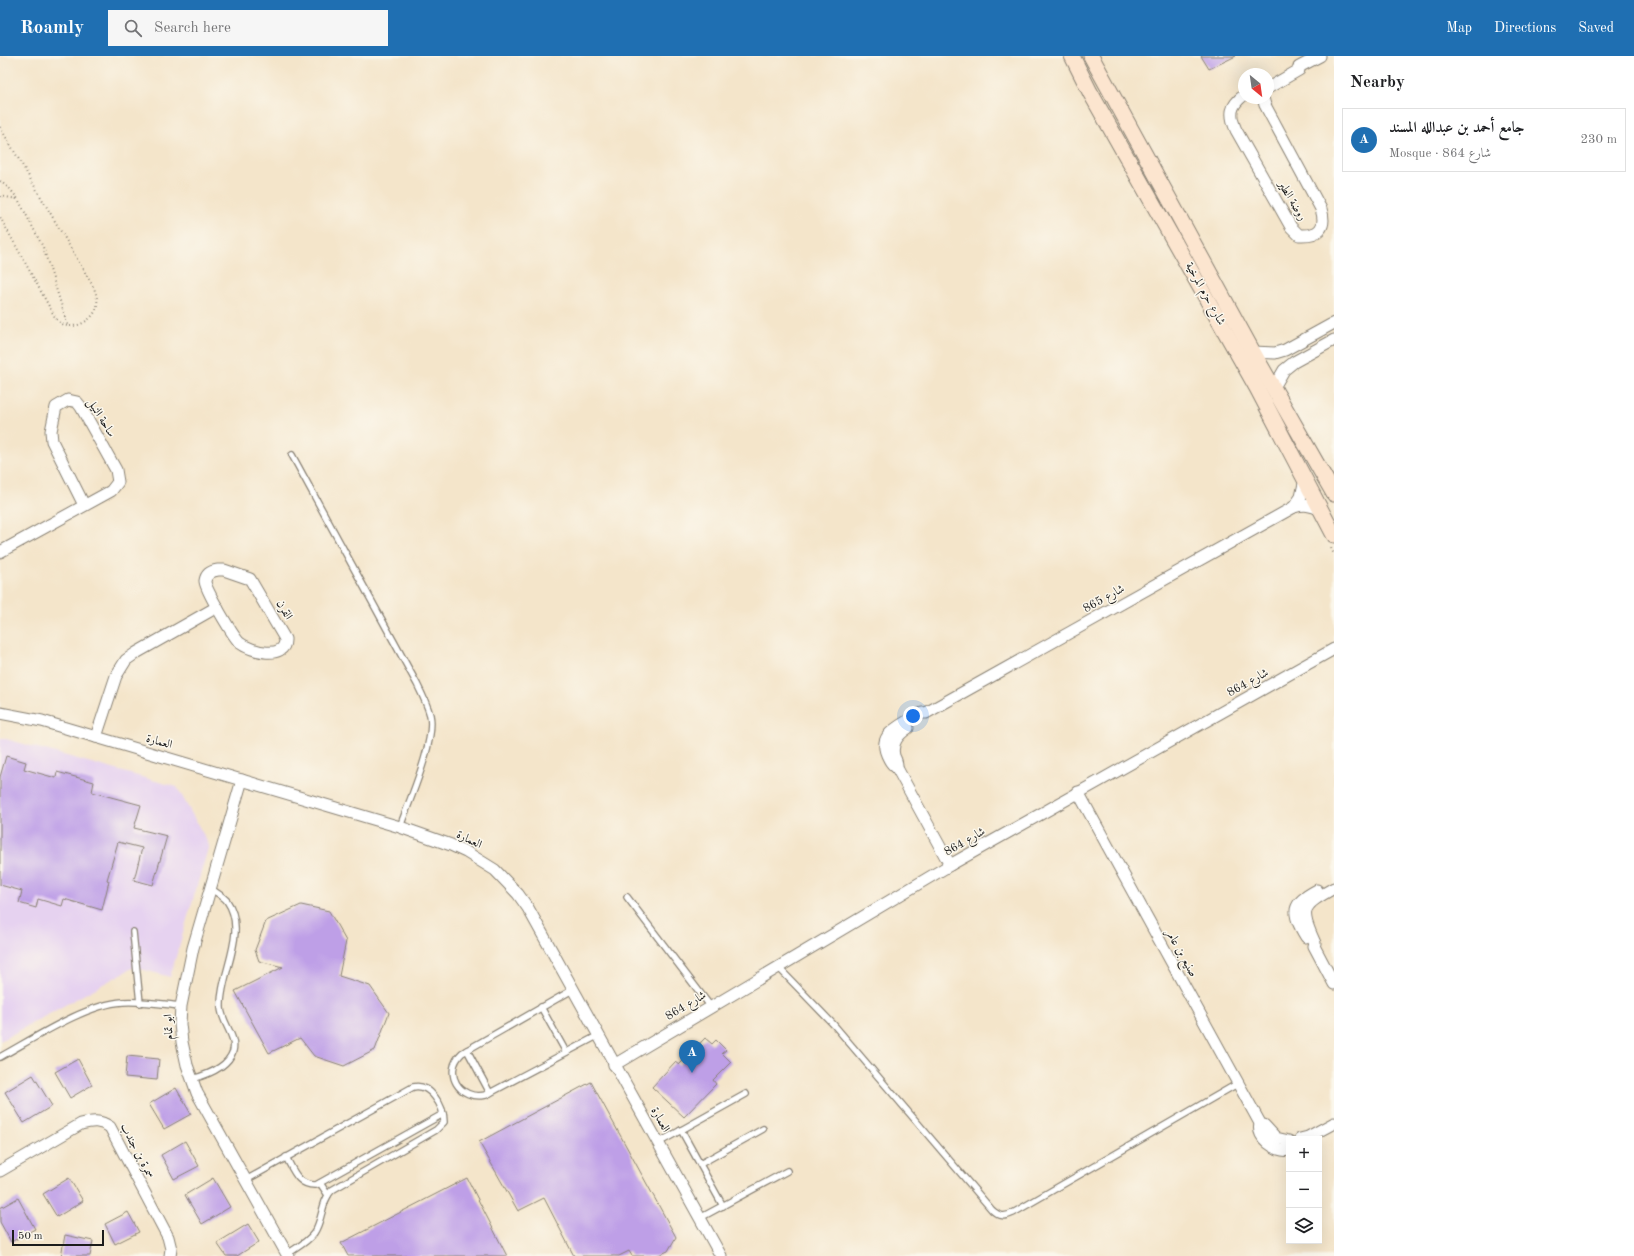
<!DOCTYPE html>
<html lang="en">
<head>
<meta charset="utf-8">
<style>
	:root { --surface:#fff; --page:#f6f6f6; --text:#202124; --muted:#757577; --line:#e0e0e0; --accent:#1f6fb2 }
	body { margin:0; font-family:"Old Standard TT",Amiri,serif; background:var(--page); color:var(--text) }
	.controls { position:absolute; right:12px; bottom:12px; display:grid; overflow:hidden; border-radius:0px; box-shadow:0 4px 16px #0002 }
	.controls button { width:36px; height:36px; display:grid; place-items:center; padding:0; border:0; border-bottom:1px solid var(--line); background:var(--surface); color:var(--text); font:20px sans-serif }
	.compass { position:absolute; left:1238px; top:12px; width:36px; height:36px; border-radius:50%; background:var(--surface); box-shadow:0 4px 16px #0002; rotate:151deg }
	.scale { position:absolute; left:12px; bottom:10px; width:92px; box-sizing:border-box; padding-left:4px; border:2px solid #1c1c1c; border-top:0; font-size:11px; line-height:14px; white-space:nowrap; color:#1c1c1c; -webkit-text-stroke:3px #fbf7ec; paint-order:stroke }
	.you { position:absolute; left:913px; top:660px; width:14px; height:14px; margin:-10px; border:3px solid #fff; border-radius:50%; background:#1a73e8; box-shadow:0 0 0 6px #1a73e833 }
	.badge { display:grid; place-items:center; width:26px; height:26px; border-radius:50%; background:var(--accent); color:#fff; font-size:13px; font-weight:700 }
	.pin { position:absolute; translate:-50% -33px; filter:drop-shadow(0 1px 2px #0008) }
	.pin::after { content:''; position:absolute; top:21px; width:14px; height:12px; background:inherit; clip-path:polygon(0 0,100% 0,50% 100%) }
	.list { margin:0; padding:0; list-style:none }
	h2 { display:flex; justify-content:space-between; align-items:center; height:52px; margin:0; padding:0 16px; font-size:17px }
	h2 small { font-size:13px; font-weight:400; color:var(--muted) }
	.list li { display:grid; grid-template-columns:26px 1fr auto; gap:12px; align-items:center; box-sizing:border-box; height:64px; margin:0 8px 8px; padding:0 8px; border:1px solid var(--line); border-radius:0px }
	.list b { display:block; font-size:15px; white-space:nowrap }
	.list p { margin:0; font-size:13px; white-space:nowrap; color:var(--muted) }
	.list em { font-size:13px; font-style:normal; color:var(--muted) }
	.icon { flex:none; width:22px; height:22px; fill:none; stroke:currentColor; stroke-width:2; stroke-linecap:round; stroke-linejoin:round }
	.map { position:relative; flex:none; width:1334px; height:1200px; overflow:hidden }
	header { display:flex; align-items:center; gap:24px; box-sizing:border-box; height:56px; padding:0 20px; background:var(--accent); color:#fff }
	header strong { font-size:19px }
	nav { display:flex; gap:22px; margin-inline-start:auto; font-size:14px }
	.search { width:280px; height:36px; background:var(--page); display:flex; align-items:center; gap:10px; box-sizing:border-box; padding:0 14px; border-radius:0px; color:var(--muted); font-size:15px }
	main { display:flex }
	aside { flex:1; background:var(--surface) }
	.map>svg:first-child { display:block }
	.built { fill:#e6d2f0 }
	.building { fill:#be9fe7 }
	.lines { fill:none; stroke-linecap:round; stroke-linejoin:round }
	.lane-casing { stroke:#888073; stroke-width:8 }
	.street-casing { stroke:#888073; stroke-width:13 }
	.secondary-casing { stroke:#888073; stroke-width:17 }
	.path { stroke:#888073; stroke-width:2; stroke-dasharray:1 3; stroke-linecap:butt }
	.lane { stroke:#fff; stroke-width:5.5 }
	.street { stroke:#fff; stroke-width:11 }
	.secondary { stroke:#fce5cf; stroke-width:15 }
	.labels { text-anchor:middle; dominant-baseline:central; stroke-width:3; stroke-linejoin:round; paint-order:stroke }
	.street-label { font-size:12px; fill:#1c1c1c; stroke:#fbf7ec }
</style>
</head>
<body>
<header>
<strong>Roamly</strong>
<div class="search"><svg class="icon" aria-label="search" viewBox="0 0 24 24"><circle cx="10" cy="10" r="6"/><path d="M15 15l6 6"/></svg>Search here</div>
<nav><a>Map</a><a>Directions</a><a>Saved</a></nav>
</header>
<main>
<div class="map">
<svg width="1334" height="1200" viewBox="0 0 1334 1200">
	<rect width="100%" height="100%" fill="#fbf7ec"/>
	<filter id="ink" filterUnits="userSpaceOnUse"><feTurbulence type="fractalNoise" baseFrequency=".025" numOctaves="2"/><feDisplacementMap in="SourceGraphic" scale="8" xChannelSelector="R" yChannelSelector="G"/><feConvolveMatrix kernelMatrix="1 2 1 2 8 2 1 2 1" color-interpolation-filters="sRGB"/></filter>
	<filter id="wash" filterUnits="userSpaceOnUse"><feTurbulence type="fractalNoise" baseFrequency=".012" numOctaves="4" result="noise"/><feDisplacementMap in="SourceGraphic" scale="16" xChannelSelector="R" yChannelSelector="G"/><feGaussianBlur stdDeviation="0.9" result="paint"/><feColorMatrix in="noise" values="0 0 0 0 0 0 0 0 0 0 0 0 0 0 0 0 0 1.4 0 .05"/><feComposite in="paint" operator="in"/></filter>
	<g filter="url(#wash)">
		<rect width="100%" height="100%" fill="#f4e5ca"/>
		<path class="built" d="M0 683H6L177 731 209 789 170 921 134 911 0 985Z"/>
		<g id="blocks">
			<g class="building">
				<path d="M1201 0H1236L1209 13Z"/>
				<path d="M6 700 26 706 24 713 56 722 57 716 94 726 92 736 141 749 134 772 167 780 153 829 134 824 142 792 118 786 107 824 109 825 102 854 64 843 62 850 38 843 36 852 19 847 22 835 0 829V721Z"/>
				<path d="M301 849 329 855 346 885 339 920 370 930 389 957 375 994 344 1010 314 1000 300 982 269 997 235 935 283 911 259 905 255 894 266 865Z"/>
				<path d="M705 982 712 988 716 984 726 994 722 997 731 1006 713 1024 716 1028 684 1061 652 1031 675 1006 679 1009Z"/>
				<path d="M127 1000 159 1003 157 1024 125 1021Z"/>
				<path d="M78 1003 92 1029 70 1042 55 1016Z"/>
				<path d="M33 1019 52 1050 24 1067 5 1036Z"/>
				<path d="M591 1026 676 1181 668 1195 656 1200H632L629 1195 619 1200H574L544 1142 518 1155 479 1086Z"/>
				<path d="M176 1032 191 1058 164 1073 149 1048Z"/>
				<path d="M185 1085 199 1110 174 1123 161 1099Z"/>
				<path d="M69 1122 83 1145 57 1161 43 1138Z"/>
				<path d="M213 1122 230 1151 202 1168 185 1139Z"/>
				<path d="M467 1122 507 1200H348L341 1187Z"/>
				<path d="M18 1142 35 1173 11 1186 0 1166V1152Z"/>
				<path d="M128 1156 139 1176 115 1188 105 1168Z"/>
				<path d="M248 1168 259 1186 237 1200H226L217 1187Z"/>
				<path d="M65 1179 93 1185 90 1200H61Z"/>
			</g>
		</g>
	</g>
	<g filter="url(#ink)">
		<use href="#blocks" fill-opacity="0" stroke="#888073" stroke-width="1"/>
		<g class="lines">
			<defs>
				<g id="lane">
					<path d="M292 399 417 628C422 638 427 648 430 659 436 685 409 745 400 771"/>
					<path d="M627 841 711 951"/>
					<path d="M133 876 140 947"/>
					<path d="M778 911 834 969 992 1154C1000 1161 1005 1161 1013 1157L1237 1028"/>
					<path d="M574 933 462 997C442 1016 459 1045 486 1039L599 979"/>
					<path d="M541 951 566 996"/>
					<path d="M467 994 490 1037"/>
					<path d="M0 1001C33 983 86 948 123 946 142 945 162 948 181 950"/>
					<path d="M192 1023C207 1019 228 1011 233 995 237 981 222 967 221 952 219 919 249 876 227 845 223 840 215 836 210 832"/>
					<path d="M681 1074 723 1150"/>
					<path d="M658 1087 746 1038"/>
					<path d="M286 1101C293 1114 298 1130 316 1129L443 1058"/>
					<path d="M700 1108 763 1073"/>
					<path d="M246 1124 413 1031C430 1027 444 1050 444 1066L436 1074 332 1134C321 1145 323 1164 314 1177 308 1186 296 1192 287 1198"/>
					<path d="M320 1127 328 1139"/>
					<path d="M700 1162 787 1115"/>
				</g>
				<g id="street">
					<path d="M1268 32 1299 14V11L1320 0"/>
					<path d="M1244 39C1230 50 1229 58 1236 74L1291 171 1299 179C1319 180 1327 172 1321 153L1265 49 1263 42"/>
					<path d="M1253 296 1275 297 1285 294 1334 267"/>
					<path d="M1273 333 1284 314 1294 306 1334 284"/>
					<path d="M1294 451 1301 441 1305 423"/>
					<path d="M0 496 111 435 118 426 116 414 81 351 77 346 68 344 56 351 51 375 52 385 84 449"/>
					<path d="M218 514H224L250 523 285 583C286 605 250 595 240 587 234 582 205 533 205 525 206 518 211 515 218 514Z"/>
					<path d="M0 657 42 665 400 771 451 789 466 796 495 814 518 838 528 852 721 1200"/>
					<path d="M908 672C898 679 891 687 894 700 896 704 898 708 897 712L950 809"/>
					<path d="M96 681 116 620 126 604 136 597 217 551"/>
					<path d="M897 712C894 710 891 707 889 703 877 682 892 674 909 664 914 661 920 656 926 657L1294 451C1304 448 1311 449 1321 454"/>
					<path d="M242 724 193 892 181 950 180 968 182 986 187 1009 197 1037 288 1200"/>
					<path d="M1078 736 1261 1069H1264L1276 1082 1289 1085"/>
					<path d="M1334 832C1302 850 1299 852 1315 887L1314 890 1334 928"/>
					<path d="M1306 881C1291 856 1291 848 1317 834"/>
					<path d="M614 1009 950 809 1334 593"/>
					<path d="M1260 1069C1256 1081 1276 1097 1289 1094"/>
					<path d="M1300 1083 1308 1081 1334 1067"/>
					<path d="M0 1115 81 1068C92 1065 100 1064 110 1071L168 1181 171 1193 170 1200"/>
				</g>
				<g id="secondary">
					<path d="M1072 0 1090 36 1257 332 1334 479"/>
					<path d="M1091 0 1253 296 1334 438"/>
				</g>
			</defs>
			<use href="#lane" class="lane-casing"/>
			<use href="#street" class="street-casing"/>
			<use href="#secondary" class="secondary-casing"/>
			<g class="path">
				<path d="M0 71 94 232C96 238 98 243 97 250 95 262 80 271 69 270 63 270 60 266 56 263L0 161"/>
				<path d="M0 125 10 133 18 143 43 191 68 270"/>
				<path d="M0 140 17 143"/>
				<path d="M1331 492 1334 498"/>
			</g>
			<use href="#lane" class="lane"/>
			<use href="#street" class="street"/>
			<use href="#secondary" class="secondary"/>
		</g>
	</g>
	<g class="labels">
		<g class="street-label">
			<text transform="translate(1292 145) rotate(59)">روضة الطير</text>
			<text transform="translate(1205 238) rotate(61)">شارع حزم المرخية</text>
			<text transform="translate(101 362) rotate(58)">ساحة النيل</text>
			<text transform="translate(1104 543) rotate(-29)">شارع 865</text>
			<text transform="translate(284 554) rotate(60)">القرن</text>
			<text transform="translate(1248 627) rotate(-29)">شارع 864</text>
			<text transform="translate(159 686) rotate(16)">العمارة</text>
			<text transform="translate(469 784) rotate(26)">العمارة</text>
			<text transform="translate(965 786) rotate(-30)">شارع 864</text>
			<text transform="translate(1181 897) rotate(61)">صنيع بن عامر</text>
			<text transform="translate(686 950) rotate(-31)">شارع 864</text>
			<text transform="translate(169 971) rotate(-93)">ابو تمام</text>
			<text transform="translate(660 1064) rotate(61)">العمارة</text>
			<text transform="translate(137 1095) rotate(62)">سمرة بن جندب</text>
		</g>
	</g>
</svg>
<div class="controls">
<button>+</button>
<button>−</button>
<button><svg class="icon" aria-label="layers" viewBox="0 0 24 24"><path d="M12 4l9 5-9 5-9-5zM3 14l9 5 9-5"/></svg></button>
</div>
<svg class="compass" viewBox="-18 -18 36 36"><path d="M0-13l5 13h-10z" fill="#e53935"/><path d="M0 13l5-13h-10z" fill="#757577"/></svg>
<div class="scale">50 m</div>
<div class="you"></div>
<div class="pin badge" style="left:692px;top:1017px">A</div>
</div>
<aside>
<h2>Nearby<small></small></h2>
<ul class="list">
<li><span class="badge">A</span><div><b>جامع أحمد بن عبدالله المسند</b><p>Mosque · شارع 864</p></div><em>230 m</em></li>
</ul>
</aside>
</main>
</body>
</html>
